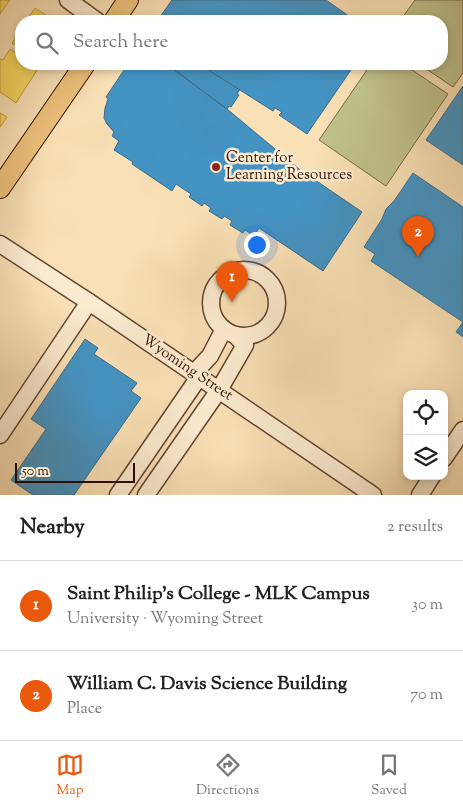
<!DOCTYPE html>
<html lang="en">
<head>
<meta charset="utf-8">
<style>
	:root { --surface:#fff; --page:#f6f6f6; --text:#222; --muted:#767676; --line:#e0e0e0; --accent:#ea580c }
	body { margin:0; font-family:"Sorts Mill Goudy",serif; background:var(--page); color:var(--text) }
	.controls { position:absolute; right:15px; bottom:15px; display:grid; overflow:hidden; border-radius:10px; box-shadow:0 2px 8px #0003 }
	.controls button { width:45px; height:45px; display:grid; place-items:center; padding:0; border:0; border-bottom:1px solid var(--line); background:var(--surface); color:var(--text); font:25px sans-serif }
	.scale { position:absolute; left:15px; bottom:12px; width:120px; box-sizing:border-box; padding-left:5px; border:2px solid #2d1003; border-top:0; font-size:14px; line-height:18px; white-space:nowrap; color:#2d1003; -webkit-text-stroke:4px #fcebd0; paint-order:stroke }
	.you { position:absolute; left:256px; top:244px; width:18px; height:18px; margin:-12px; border:4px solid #fff; border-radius:50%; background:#1a73e8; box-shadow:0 0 0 8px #1a73e833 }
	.badge { display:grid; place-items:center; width:32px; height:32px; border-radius:50%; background:var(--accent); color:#fff; font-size:16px; font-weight:700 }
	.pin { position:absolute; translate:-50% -41px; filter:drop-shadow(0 1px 2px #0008) }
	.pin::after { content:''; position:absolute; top:26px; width:18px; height:15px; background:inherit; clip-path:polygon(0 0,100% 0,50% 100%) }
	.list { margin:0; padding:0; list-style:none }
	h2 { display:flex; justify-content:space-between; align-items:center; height:65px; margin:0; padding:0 20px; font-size:21px }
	h2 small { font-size:16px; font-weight:400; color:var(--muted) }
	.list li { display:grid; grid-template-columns:32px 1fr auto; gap:15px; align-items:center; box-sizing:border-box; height:90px; padding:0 20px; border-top:1px solid var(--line) }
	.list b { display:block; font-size:19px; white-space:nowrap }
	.list p { margin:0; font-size:16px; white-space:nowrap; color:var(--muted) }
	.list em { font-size:16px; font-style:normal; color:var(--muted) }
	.icon { flex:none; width:28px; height:28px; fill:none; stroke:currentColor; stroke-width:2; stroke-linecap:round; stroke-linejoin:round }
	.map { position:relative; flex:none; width:463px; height:495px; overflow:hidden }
	.search { position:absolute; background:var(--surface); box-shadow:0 2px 8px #0003; left:15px; right:15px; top:15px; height:55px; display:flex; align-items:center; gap:12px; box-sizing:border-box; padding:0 18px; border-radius:20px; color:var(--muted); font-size:19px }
	.sheet { height:245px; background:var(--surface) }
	nav { display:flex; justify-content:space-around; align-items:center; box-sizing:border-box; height:70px; border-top:1px solid var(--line); background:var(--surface); font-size:14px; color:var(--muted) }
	nav a { display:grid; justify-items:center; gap:2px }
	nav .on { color:var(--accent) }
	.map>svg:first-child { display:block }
	.green { fill:#c0c28c; stroke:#766948 }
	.homes { fill:#f6d55c; stroke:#ba9a41 }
	.schools { fill:#4393c3; stroke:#3c6c89 }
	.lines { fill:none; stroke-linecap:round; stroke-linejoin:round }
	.minor-casing { stroke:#604430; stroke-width:19 }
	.major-casing { stroke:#2d1003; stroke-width:22 }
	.minor { stroke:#fcebd0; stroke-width:16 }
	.major { stroke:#edc07b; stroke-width:20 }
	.poi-dot { fill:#8f2418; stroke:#fcebd0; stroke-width:2 }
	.labels { text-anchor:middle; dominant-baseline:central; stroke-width:5; stroke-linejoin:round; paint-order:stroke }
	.poi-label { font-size:15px; fill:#2d1003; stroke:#fcebd0; text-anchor:start }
	.street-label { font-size:15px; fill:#2d1003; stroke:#fcebd0 }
</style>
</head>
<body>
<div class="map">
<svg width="463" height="495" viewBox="0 0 463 495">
	<rect width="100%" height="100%" fill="#fae0b6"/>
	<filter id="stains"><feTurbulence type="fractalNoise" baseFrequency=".004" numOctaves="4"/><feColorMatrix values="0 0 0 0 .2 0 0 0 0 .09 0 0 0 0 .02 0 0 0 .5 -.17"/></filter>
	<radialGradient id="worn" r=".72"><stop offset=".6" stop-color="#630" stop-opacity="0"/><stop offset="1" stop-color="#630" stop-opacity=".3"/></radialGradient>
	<g class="green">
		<path d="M415 0H463V73L453 87 419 64H442V21H400Z"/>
		<path d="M371 64H403L448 94 386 186 319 140Z"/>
	</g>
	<g class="homes">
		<path d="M0 0H10L0 14Z"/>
		<path d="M35 8 54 21H26Z"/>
		<path d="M21 29V49L12 43Z"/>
		<path d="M10 49 21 56V64H33L39 67 16 103 0 92V59L3 60Z"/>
		<path d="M0 113 7 117 0 127Z"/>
	</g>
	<g class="schools">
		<path d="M172 0H326L356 21H157Z"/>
		<path d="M128 64H166L227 109 299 169 362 212 323 271 259 228 254 236 245 230 243 233 230 225 232 221 224 216 222 219 209 211 211 208 204 203 202 206 189 197 191 194 176 184 172 191 132 164 133 162 114 150 119 141 112 136 114 132 107 124 104 118 105 108 108 99 106 97Z"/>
		<path d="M167 64H199L240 89 237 94 239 95 231 107 229 106 227 109Z"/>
		<path d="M199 64H355L307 134 279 115 282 112 275 108 273 111Z"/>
		<path d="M463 86V165L426 140Z"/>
		<path d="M413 173 463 207V337L456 332 463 322 371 261 375 254 364 247 382 219 386 209 394 201Z"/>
		<path d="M85 339 98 348 94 354 137 383 131 391 141 398 74 495H33L11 480 46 429 31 419Z"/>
	</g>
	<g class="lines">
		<defs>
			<g id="minor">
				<path d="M68 0 97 21"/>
				<path d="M0 244 89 302 373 495"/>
				<circle cx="244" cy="303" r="33"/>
				<path d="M194 373 210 356 224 329"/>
				<path d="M0 435 89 302"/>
				<path d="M444 458 463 430"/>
				<path d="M118 495 199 377"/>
				<path d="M146 495 219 390 245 345 235 335"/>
				<path d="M420 495 432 476"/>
			</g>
			<g id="major">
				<path d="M114 21 128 0"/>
				<path d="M0 188 85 64"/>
			</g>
		</defs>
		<use href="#minor" class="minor-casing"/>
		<use href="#major" class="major-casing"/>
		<use href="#minor" class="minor"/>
		<use href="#major" class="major"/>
	</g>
	<circle class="poi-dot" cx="216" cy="167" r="5"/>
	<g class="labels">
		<g class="poi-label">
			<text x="226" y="158">Center for<tspan x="226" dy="17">Learning Resources</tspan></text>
		</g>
		<g class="street-label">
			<text transform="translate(187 368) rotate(34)">Wyoming Street</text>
		</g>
	</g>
	<rect width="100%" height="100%" filter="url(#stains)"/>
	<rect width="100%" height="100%" fill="url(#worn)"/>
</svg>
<div class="controls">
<button><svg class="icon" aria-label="locate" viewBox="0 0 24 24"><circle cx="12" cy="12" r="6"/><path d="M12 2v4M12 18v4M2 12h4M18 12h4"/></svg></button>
<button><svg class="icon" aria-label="layers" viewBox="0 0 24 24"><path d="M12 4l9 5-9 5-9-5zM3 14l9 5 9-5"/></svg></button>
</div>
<div class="scale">50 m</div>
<div class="you"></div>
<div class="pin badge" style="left:232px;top:302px">1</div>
<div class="pin badge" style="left:418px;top:257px">2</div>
<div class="search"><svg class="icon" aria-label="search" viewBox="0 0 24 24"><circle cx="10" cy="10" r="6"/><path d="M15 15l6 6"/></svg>Search here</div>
</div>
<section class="sheet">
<h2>Nearby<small>2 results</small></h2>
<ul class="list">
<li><span class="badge">1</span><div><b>Saint Philip's College - MLK Campus</b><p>University · Wyoming Street</p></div><em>30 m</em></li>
<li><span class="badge">2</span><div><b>William C. Davis Science Building</b><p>Place</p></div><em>70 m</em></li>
</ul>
</section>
<nav>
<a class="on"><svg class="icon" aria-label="map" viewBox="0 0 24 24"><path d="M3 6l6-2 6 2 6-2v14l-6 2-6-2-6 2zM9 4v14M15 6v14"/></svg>Map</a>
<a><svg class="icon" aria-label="directions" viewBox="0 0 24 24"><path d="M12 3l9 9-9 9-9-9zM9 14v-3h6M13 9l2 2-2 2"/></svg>Directions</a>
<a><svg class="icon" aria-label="saved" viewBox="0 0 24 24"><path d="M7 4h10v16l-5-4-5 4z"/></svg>Saved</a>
</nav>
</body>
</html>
